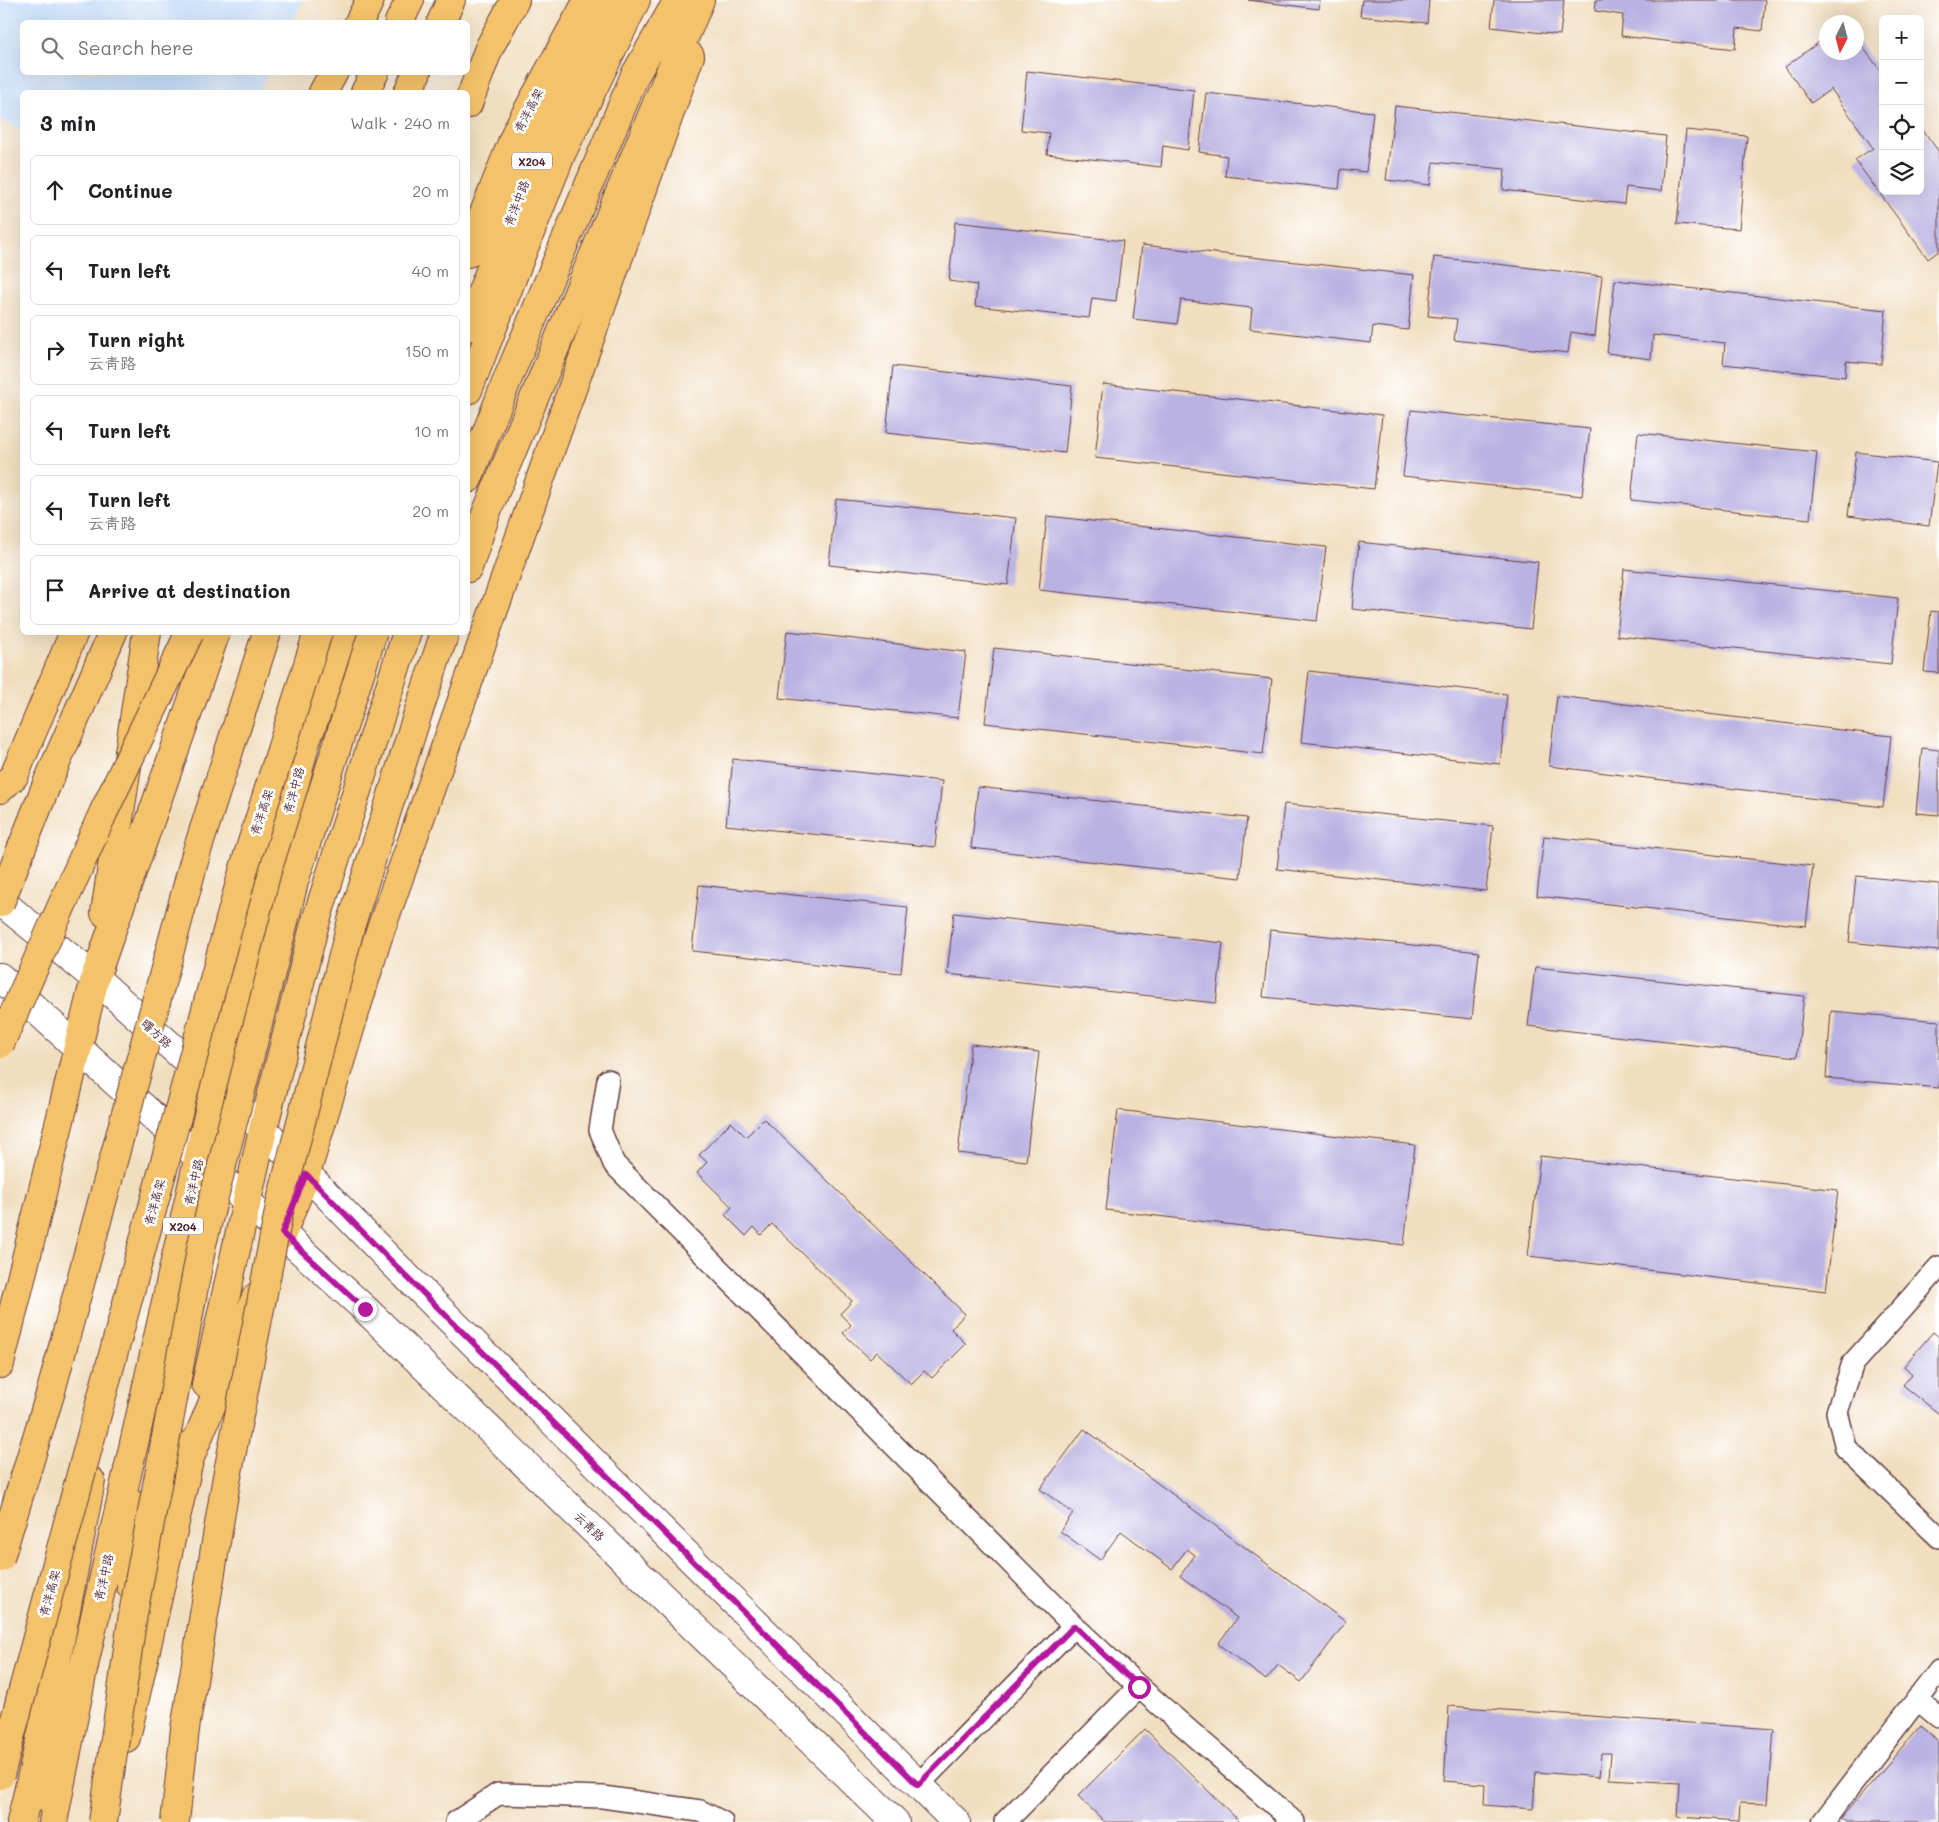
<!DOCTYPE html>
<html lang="en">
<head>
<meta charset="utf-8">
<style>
	:root { --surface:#fff; --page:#f6f6f6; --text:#202124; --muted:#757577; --line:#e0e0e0 }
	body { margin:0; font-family:Mali,"LXGW WenKai TC",sans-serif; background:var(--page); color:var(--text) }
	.controls { position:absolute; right:15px; top:15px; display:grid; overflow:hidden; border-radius:8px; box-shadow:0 5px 20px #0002 }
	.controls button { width:45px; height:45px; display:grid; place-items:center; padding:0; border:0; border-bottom:1px solid var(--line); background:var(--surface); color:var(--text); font:25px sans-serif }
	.compass { position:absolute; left:1819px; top:15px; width:45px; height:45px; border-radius:50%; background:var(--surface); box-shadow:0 5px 20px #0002; rotate:186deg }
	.stop { position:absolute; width:15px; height:15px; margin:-11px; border:4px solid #b5179e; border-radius:50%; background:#fff }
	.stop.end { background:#b5179e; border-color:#fff; box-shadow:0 1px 5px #0008 }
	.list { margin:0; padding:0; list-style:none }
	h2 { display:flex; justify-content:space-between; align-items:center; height:65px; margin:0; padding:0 20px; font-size:21px }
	h2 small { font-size:16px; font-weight:400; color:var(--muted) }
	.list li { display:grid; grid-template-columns:32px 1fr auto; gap:15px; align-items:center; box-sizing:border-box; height:70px; margin:0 10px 10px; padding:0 10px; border:1px solid var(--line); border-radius:8px }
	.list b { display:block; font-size:19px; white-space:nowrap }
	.list p { margin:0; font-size:16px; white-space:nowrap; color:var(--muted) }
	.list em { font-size:16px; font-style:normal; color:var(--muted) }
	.icon { flex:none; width:28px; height:28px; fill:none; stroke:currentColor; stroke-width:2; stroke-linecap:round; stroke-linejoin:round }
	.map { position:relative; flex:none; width:1939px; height:1822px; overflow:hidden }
	.search { position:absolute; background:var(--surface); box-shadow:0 5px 20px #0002; left:20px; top:20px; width:450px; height:55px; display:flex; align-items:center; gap:12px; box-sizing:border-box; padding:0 18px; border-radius:8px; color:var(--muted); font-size:19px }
	.panel { position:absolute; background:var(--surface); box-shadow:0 5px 20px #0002; left:20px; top:90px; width:450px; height:545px; border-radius:8px }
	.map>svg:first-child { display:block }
	.built { fill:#c6ddf8 }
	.building { fill:#bab2e2 }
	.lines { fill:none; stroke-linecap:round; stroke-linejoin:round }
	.service-casing { stroke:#633c41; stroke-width:24 }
	.tertiary-casing { stroke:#633c41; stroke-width:30 }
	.primary-casing { stroke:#633c41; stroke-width:30 }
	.trunk-casing { stroke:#633c41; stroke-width:30 }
	.service { stroke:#fff; stroke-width:21 }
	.tertiary { stroke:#fff; stroke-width:28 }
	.primary { stroke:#f4c26a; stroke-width:28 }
	.trunk { stroke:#f4c26a; stroke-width:28 }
	.trunk-bridge-casing { stroke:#633c41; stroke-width:30; stroke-linecap:butt }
	.trunk-bridge { stroke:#f4c26a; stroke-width:28 }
	.route { stroke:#b5179e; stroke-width:6 }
	.labels { text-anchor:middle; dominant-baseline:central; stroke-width:5; stroke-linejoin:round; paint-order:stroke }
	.shield { fill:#fff; stroke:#80626b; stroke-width:1 }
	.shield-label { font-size:11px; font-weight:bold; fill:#4a1f2b }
	.street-label { font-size:12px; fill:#4a1f2b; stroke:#fff }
</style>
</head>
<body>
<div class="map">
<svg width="1939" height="1822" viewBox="0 0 1939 1822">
	<rect width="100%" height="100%" fill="#fff"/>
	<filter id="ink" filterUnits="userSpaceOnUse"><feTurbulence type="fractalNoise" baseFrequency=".02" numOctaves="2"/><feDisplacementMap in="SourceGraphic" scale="10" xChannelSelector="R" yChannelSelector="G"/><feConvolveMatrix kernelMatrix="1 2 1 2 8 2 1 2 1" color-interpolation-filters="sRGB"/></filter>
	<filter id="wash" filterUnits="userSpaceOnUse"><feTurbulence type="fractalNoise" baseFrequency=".0096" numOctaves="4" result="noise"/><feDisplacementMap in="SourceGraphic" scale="20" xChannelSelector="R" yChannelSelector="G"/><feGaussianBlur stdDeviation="1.12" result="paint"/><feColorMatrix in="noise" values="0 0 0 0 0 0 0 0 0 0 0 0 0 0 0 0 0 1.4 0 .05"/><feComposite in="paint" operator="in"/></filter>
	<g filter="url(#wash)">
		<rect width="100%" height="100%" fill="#f1debf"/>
		<path class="built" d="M0 0H303L292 22H22V72L268 73 258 92H22V130L0 120Z"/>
		<g id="blocks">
			<g class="building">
				<path d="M1248 0H1320L1319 9Z"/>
				<path d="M1362 0H1429L1427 23 1360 16Z"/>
				<path d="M1494 0H1564L1560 35 1491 27Z"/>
				<path d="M1596 0H1765L1762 31 1737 28 1735 49 1621 36 1623 15 1595 11Z"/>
				<path d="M1826 37V52H1856V38L1883 74V191H1920V126L1939 152V251L1928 259 1855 160 1873 148 1831 89 1811 103 1785 67Z"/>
				<path d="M1027 71 1194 90 1188 150 1163 146 1161 167 1047 154 1049 133 1021 130Z"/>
				<path d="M1206 93 1373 112 1366 172 1341 169 1339 189 1225 176 1227 156 1199 152Z"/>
				<path d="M1395 106 1666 136 1661 191 1626 187 1624 204 1503 190 1505 169 1433 162 1430 185 1386 180Z"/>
				<path d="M1686 130 1747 136 1739 229 1677 224Z"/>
				<path d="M955 222 1123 241 1116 301 1092 298 1089 318 975 306 977 285 949 281Z"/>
				<path d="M1142 245 1414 275 1408 330 1373 326 1371 343 1250 329 1252 308 1181 300 1177 324 1133 319Z"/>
				<path d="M1434 257 1602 276 1595 336 1571 332 1568 353 1454 340 1457 319 1428 316Z"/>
				<path d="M1615 280 1886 310 1881 364 1846 361 1845 377 1723 364 1725 343 1653 335 1651 359 1607 353Z"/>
				<path d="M893 366 1072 386 1065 453 886 433Z"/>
				<path d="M1103 384 1382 415 1374 489 1095 458Z"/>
				<path d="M1411 410 1590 429 1582 496 1403 476Z"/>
				<path d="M1638 433 1817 452 1810 519 1631 500Z"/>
				<path d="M1856 452 1937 462 1929 526 1848 516Z"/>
				<path d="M836 499 1016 518 1008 585 829 565Z"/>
				<path d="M1047 516 1326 547 1317 621 1039 590Z"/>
				<path d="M1359 542 1538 562 1531 629 1352 609Z"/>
				<path d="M1624 569 1898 598 1891 664 1617 636Z"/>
				<path d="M1931 611 1939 612V673L1924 672Z"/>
				<path d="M787 631 966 652 958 718 779 698Z"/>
				<path d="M994 648 1272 679 1263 754 985 723Z"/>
				<path d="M1309 671 1507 694 1500 764 1301 742Z"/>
				<path d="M1557 696 1891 736 1883 807 1549 766Z"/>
				<path d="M1922 748 1939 750V815L1916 813Z"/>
				<path d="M733 759 942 781 935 847 726 825Z"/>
				<path d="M978 787 1247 818 1240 878 971 848Z"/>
				<path d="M1284 804 1493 826 1486 891 1277 869Z"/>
				<path d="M1544 836 1813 866 1806 926 1537 896Z"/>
				<path d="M1856 876 1939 884V951L1849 942Z"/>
				<path d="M699 885 908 907 901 973 692 951Z"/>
				<path d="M954 913 1223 943 1216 1003 947 974Z"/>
				<path d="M1270 930 1479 952 1472 1019 1263 997Z"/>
				<path d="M1535 967 1804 996 1797 1057 1528 1026Z"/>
				<path d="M1831 1011 1939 1021V1088L1826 1078Z"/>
				<path d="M971 1044 1039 1052 1026 1161 958 1153Z"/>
				<path d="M1118 1110 1415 1145 1404 1245 1106 1210Z"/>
				<path d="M764 1119 965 1314 951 1329 966 1344 932 1378 924 1371 911 1384 877 1352 870 1359 843 1333 851 1325 840 1314 852 1301 772 1224 761 1235 754 1227 746 1236 725 1215 732 1207 697 1173 707 1162 699 1155 731 1122 746 1137Z"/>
				<path d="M1540 1156 1838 1190 1826 1291 1528 1256Z"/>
				<path d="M1933 1332 1939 1337V1414L1903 1385 1912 1374 1904 1366Z"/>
				<path d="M1084 1429 1346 1622 1301 1682 1278 1665 1266 1680 1218 1644 1237 1618 1180 1576 1195 1555 1187 1549 1172 1569 1121 1531 1100 1560 1060 1531 1073 1513 1040 1489Z"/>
				<path d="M1449 1706 1774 1729 1768 1804 1740 1803 1739 1821 1678 1817 1680 1783 1609 1779 1611 1753H1601L1599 1777 1536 1772 1533 1809 1484 1805 1485 1784 1444 1781Z"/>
				<path d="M1920 1726 1939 1742V1822H1847L1842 1818Z"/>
				<path d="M1145 1729 1240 1822H1105L1078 1796Z"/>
			</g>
		</g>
	</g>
	<g filter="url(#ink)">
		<use href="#blocks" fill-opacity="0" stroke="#633c41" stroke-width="1"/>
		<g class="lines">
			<defs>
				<g id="service">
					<path d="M608 1080 600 1130 614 1164 1074 1626 1139 1687 1294 1822"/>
					<path d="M1939 1267 1853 1363 1837 1412 1846 1448 1939 1537"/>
					<path d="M1917 1699 1939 1717"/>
					<path d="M918 1785 1074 1626"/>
					<path d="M456 1822 498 1794 603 1797 700 1811 722 1822"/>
					<path d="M1005 1822 1139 1687"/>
					<path d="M1823 1822 1939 1671"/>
				</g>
				<g id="tertiary">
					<path d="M0 901 95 978 263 1129 391 1261 956 1822"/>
					<path d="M0 977 365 1309 895 1822"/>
				</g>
				<g id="primary">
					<path d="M359 22 370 0"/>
					<path d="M441 22 451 0"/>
					<path d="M323 92 334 72"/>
					<path d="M408 92 417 72"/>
					<path d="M468 327 532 163 601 14 609 0"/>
					<path d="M468 479 508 378 635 75 678 0"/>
					<path d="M0 789 14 776 74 632"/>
					<path d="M105 913 147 632"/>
					<path d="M281 1236 306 1174 377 940 690 56"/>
					<path d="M0 1364 95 978 216 632"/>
					<path d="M206 1384 263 1129 314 927 407 632"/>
					<path d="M189 1460 256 1297"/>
					<path d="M131 1586 132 1504"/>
					<path d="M126 1738 193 1443"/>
					<path d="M37 1797 84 1665 215 1084 306 741 348 632"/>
				</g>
				<g id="trunk">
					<path d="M399 22 410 0"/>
					<path d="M365 92 375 72"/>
					<path d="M468 104 489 48 515 0"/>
					<path d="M468 253 517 130 588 0"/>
					<path d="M468 390 562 152 636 0"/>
					<path d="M468 568 487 511 700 0"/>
					<path d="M46 786 113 632"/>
					<path d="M21 1822 45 1719 91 1481"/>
					<path d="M53 1822 84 1665"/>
				</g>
			</defs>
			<use href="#service" class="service-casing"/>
			<use href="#tertiary" class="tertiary-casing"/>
			<use href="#primary" class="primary-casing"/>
			<use href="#trunk" class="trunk-casing"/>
			<use href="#service" class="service"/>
			<use href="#tertiary" class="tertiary"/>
			<use href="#primary" class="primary"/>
			<use href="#trunk" class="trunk"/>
			<defs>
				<g id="trunk-bridge">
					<path d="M0 903 46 786"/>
					<path d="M0 1044 104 811 190 632"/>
					<path d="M0 1558 51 1391 196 854 267 632"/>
					<path d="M0 1775 244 868 318 632"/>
					<path d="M103 1822 133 1614 202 1244 294 882 373 632"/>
					<path d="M175 1822 185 1729 226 1482 281 1201 351 924 417 716 445 632"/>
				</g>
			</defs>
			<use href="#trunk-bridge" class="trunk-bridge-casing"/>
			<use href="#trunk-bridge" class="trunk-bridge"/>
		</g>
	</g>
	<g class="lines" filter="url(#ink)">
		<path class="route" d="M365 1309 282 1233 306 1174 391 1261 918 1785 1074 1626 1139 1687"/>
	</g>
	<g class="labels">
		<g class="shield">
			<rect x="512" y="152.5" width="40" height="17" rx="4"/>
			<rect x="163" y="1217.5" width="40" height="17" rx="4"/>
		</g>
		<g class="shield-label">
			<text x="532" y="161">X204</text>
			<text x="183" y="1226">X204</text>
		</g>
		<g class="street-label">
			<text transform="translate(528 110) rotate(-62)">青洋高架</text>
			<text transform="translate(516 203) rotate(-69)">青洋中路</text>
			<text transform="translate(293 790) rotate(-75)">青洋中路</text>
			<text transform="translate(261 812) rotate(-72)">青洋高架</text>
			<text transform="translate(157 1033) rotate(42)">曙方路</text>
			<text transform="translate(193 1182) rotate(-77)">青洋中路</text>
			<text transform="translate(154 1202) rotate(-75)">青洋高架</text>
			<text transform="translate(590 1526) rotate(44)">云青路</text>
			<text transform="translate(103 1577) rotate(-77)">青洋中路</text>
			<text transform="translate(49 1593) rotate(-75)">青洋高架</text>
		</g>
	</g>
</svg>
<div class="controls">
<button>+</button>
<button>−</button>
<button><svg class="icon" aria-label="locate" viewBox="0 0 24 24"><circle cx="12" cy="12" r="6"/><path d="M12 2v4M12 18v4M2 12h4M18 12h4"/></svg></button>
<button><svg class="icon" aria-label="layers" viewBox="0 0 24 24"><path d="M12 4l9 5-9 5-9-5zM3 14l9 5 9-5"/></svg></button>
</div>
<svg class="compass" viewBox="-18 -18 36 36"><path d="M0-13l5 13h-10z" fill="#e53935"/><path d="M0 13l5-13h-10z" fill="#757577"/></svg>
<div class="stop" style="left:1139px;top:1687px"></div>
<div class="stop end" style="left:365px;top:1309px"></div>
<div class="search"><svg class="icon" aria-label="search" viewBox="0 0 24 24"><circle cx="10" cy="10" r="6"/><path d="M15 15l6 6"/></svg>Search here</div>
<section class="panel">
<h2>3 min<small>Walk · 240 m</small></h2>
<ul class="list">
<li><svg class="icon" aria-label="ahead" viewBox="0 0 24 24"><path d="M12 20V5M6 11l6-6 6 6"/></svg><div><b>Continue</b></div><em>20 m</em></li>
<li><svg class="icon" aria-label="left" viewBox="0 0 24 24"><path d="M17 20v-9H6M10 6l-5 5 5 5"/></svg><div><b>Turn left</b></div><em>40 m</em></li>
<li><svg class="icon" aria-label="right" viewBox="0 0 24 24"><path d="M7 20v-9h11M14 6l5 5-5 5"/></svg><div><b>Turn right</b><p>云青路</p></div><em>150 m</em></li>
<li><svg class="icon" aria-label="left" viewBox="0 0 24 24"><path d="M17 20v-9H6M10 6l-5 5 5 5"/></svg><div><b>Turn left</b></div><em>10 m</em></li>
<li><svg class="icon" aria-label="left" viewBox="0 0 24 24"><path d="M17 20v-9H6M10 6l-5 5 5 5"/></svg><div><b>Turn left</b><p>云青路</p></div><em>20 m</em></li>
<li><svg class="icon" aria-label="arrive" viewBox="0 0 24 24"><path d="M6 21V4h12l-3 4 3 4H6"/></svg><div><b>Arrive at destination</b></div></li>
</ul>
</section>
</div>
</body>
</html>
